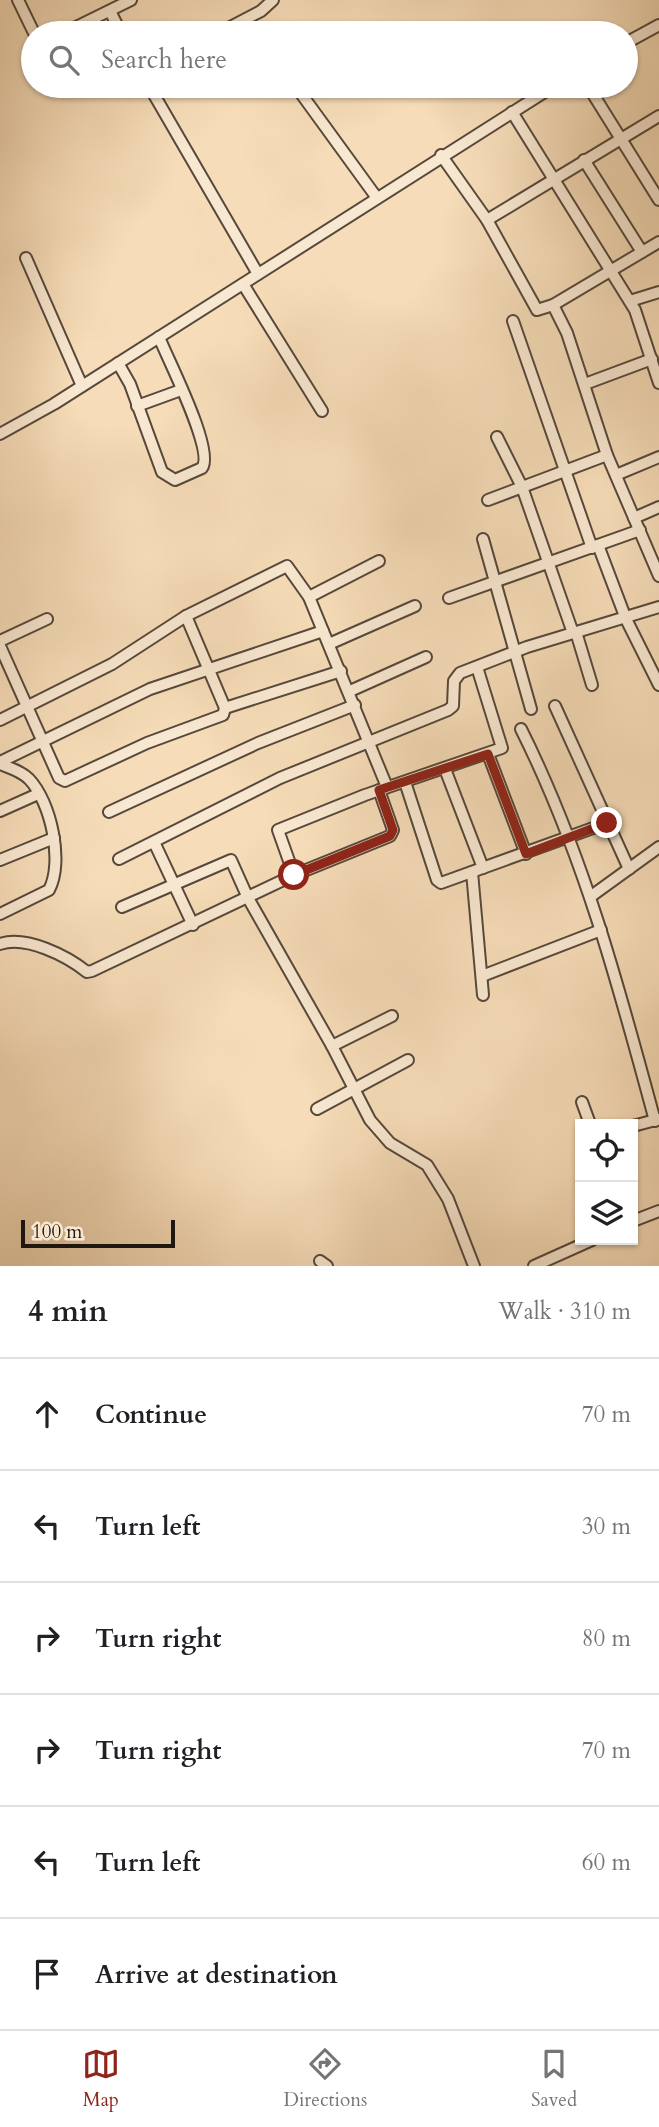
<!DOCTYPE html>
<html lang="en">
<head>
<meta charset="utf-8">
<style>
	:root { --surface:#fff; --page:#f2f2f2; --text:#202124; --muted:#757577; --line:#e0e0e0; --accent:#8f2418 }
	body { margin:0; font-family:Cardo,serif; background:var(--page); color:var(--text) }
	.controls { position:absolute; right:21px; bottom:21px; display:grid; overflow:hidden; border-radius:0px; box-shadow:0 2px 5px #0004 }
	.controls button { width:63px; height:63px; display:grid; place-items:center; padding:0; border:0; border-bottom:2px solid var(--line); background:var(--surface); color:var(--text); font:35px sans-serif }
	.scale { position:absolute; left:21px; bottom:18px; width:154px; box-sizing:border-box; padding-left:7px; border:4px solid #211711; border-top:0; font-size:19px; line-height:24px; white-space:nowrap; color:#211711; -webkit-text-stroke:5px #f9e8d1; paint-order:stroke }
	.stop { position:absolute; width:21px; height:21px; margin:-16px; border:5px solid #8f2418; border-radius:50%; background:#fff }
	.stop.end { background:#8f2418; border-color:#fff; box-shadow:0 2px 7px #0008 }
	.list { margin:0; padding:0; list-style:none }
	h2 { display:flex; justify-content:space-between; align-items:center; height:91px; margin:0; padding:0 28px; font-size:30px }
	h2 small { font-size:23px; font-weight:400; color:var(--muted) }
	.list li { display:grid; grid-template-columns:46px 1fr auto; gap:21px; align-items:center; box-sizing:border-box; height:112px; padding:0 28px; border-top:2px solid var(--line) }
	.list b { display:block; font-size:26px; white-space:nowrap }
	.list em { font-size:23px; font-style:normal; color:var(--muted) }
	.icon { flex:none; width:38px; height:38px; fill:none; stroke:currentColor; stroke-width:2; stroke-linecap:round; stroke-linejoin:round }
	.map { position:relative; flex:none; width:659px; height:1266px; overflow:hidden }
	.search { position:absolute; background:var(--surface); box-shadow:0 2px 5px #0004; left:21px; right:21px; top:21px; height:77px; display:flex; align-items:center; gap:18px; box-sizing:border-box; padding:0 24px; border-radius:38px; color:var(--muted); font-size:26px }
	.sheet { height:763px; background:var(--surface) }
	nav { display:flex; justify-content:space-around; align-items:center; box-sizing:border-box; height:98px; border-top:2px solid var(--line); background:var(--surface); font-size:19px; color:var(--muted) }
	nav a { display:grid; justify-items:center; gap:4px }
	nav .on { color:var(--accent) }
	.map>svg:first-child { display:block }
	.lines { fill:none; stroke-linecap:round; stroke-linejoin:round }
	.minor-casing { stroke:#56483b; stroke-width:14 }
	.minor { stroke:#f9e8d1; stroke-width:10 }
	.route { stroke:#8f2418; stroke-width:9 }
</style>
</head>
<body>
<div class="map">
<svg width="659" height="1266" viewBox="0 0 659 1266">
	<rect width="100%" height="100%" fill="#f6dcb8"/>
	<filter id="stains"><feTurbulence type="fractalNoise" baseFrequency=".00286" numOctaves="4"/><feColorMatrix values="0 0 0 0 .2 0 0 0 0 .09 0 0 0 0 .02 0 0 0 .5 -.17"/></filter>
	<radialGradient id="worn" r=".72"><stop offset=".6" stop-color="#630" stop-opacity="0"/><stop offset="1" stop-color="#630" stop-opacity=".3"/></radialGradient>
	<g class="lines">
		<defs>
			<g id="minor">
				<path d="M18 0 34 33"/>
				<path d="M110 11 121 33"/>
				<path d="M64 33 131 0"/>
				<path d="M219 33 261 11 273 0"/>
				<path d="M626 43 659 25"/>
				<path d="M149 86 258 274"/>
				<path d="M588 86 659 200"/>
				<path d="M297 88 377 198"/>
				<path d="M512 112 635 310 659 383"/>
				<path d="M441 155 487 220 537 310 553 305 659 242"/>
				<path d="M584 160 642 252"/>
				<path d="M487 220 659 116"/>
				<path d="M26 258 82 386"/>
				<path d="M243 284 322 411"/>
				<path d="M630 301 659 292"/>
				<path d="M553 305 567 333 607 455 659 576"/>
				<path d="M513 321 592 548"/>
				<path d="M118 363 130 384 162 472 175 480 202 468C215 451 168 360 159 337"/>
				<path d="M585 384 652 359"/>
				<path d="M137 406 181 390"/>
				<path d="M0 434 54 404 554 86"/>
				<path d="M497 437 522 487 573 633"/>
				<path d="M616 475 659 457"/>
				<path d="M488 500 607 455"/>
				<path d="M634 518 659 507"/>
				<path d="M483 539 531 709"/>
				<path d="M598 545 626 619 659 685"/>
				<path d="M309 597 379 561"/>
				<path d="M449 598 640 530"/>
				<path d="M576 632 592 685"/>
				<path d="M0 641 47 619"/>
				<path d="M329 644 415 606"/>
				<path d="M0 646 59 778 65 781 147 743 223 715 225 708 186 616"/>
				<path d="M350 691 426 657"/>
				<path d="M555 706 629 869"/>
				<path d="M225 708 341 671"/>
				<path d="M0 720 112 664 186 616 287 566 309 597 387 787"/>
				<path d="M521 729C583 853 619 987 655 1121"/>
				<path d="M488 754 526 854"/>
				<path d="M0 762 150 689 323 631"/>
				<path d="M0 764C10 768 21 771 29 779 51 802 64 862 49 890L0 914"/>
				<path d="M445 769 483 868"/>
				<path d="M405 782 437 880 441 883 607 823"/>
				<path d="M0 811 38 794"/>
				<path d="M109 812 258 743 355 705"/>
				<path d="M154 842 193 925"/>
				<path d="M119 859 280 778 448 710 453 706 454 681 460 673 527 647 659 607"/>
				<path d="M0 860 54 838"/>
				<path d="M472 872 483 995"/>
				<path d="M294 875 278 830 365 795 502 748 477 667"/>
				<path d="M590 897 659 847"/>
				<path d="M122 907 231 860 248 898 332 1046 370 1120 390 1143 427 1165 448 1199 474 1266"/>
				<path d="M0 944C26 935 67 956 87 972L92 971 294 875 390 836 393 830 379 790"/>
				<path d="M482 976 601 930"/>
				<path d="M332 1046 392 1016"/>
				<path d="M582 1102 590 1124"/>
				<path d="M317 1109 408 1060"/>
				<path d="M633 1126 659 1119"/>
				<path d="M633 1221 659 1211"/>
				<path d="M320 1261 327 1266"/>
				<path d="M534 1266 592 1240"/>
			</g>
		</defs>
		<use href="#minor" class="minor-casing"/>
		<use href="#minor" class="minor"/>
	</g>
	<g class="lines">
		<path class="route" d="M294 875 390 836 393 830 379 790 488 754 526 854 607 823"/>
	</g>
	<rect width="100%" height="100%" filter="url(#stains)"/>
	<rect width="100%" height="100%" fill="url(#worn)"/>
</svg>
<div class="controls">
<button><svg class="icon" aria-label="locate" viewBox="0 0 24 24"><circle cx="12" cy="12" r="6"/><path d="M12 2v4M12 18v4M2 12h4M18 12h4"/></svg></button>
<button><svg class="icon" aria-label="layers" viewBox="0 0 24 24"><path d="M12 4l9 5-9 5-9-5zM3 14l9 5 9-5"/></svg></button>
</div>
<div class="scale">100 m</div>
<div class="stop" style="left:294px;top:875px"></div>
<div class="stop end" style="left:607px;top:823px"></div>
<div class="search"><svg class="icon" aria-label="search" viewBox="0 0 24 24"><circle cx="10" cy="10" r="6"/><path d="M15 15l6 6"/></svg>Search here</div>
</div>
<section class="sheet">
<h2>4 min<small>Walk · 310 m</small></h2>
<ul class="list">
<li><svg class="icon" aria-label="ahead" viewBox="0 0 24 24"><path d="M12 20V5M6 11l6-6 6 6"/></svg><div><b>Continue</b></div><em>70 m</em></li>
<li><svg class="icon" aria-label="left" viewBox="0 0 24 24"><path d="M17 20v-9H6M10 6l-5 5 5 5"/></svg><div><b>Turn left</b></div><em>30 m</em></li>
<li><svg class="icon" aria-label="right" viewBox="0 0 24 24"><path d="M7 20v-9h11M14 6l5 5-5 5"/></svg><div><b>Turn right</b></div><em>80 m</em></li>
<li><svg class="icon" aria-label="right" viewBox="0 0 24 24"><path d="M7 20v-9h11M14 6l5 5-5 5"/></svg><div><b>Turn right</b></div><em>70 m</em></li>
<li><svg class="icon" aria-label="left" viewBox="0 0 24 24"><path d="M17 20v-9H6M10 6l-5 5 5 5"/></svg><div><b>Turn left</b></div><em>60 m</em></li>
<li><svg class="icon" aria-label="arrive" viewBox="0 0 24 24"><path d="M6 21V4h12l-3 4 3 4H6"/></svg><div><b>Arrive at destination</b></div></li>
</ul>
</section>
<nav>
<a class="on"><svg class="icon" aria-label="map" viewBox="0 0 24 24"><path d="M3 6l6-2 6 2 6-2v14l-6 2-6-2-6 2zM9 4v14M15 6v14"/></svg>Map</a>
<a><svg class="icon" aria-label="directions" viewBox="0 0 24 24"><path d="M12 3l9 9-9 9-9-9zM9 14v-3h6M13 9l2 2-2 2"/></svg>Directions</a>
<a><svg class="icon" aria-label="saved" viewBox="0 0 24 24"><path d="M7 4h10v16l-5-4-5 4z"/></svg>Saved</a>
</nav>
</body>
</html>
